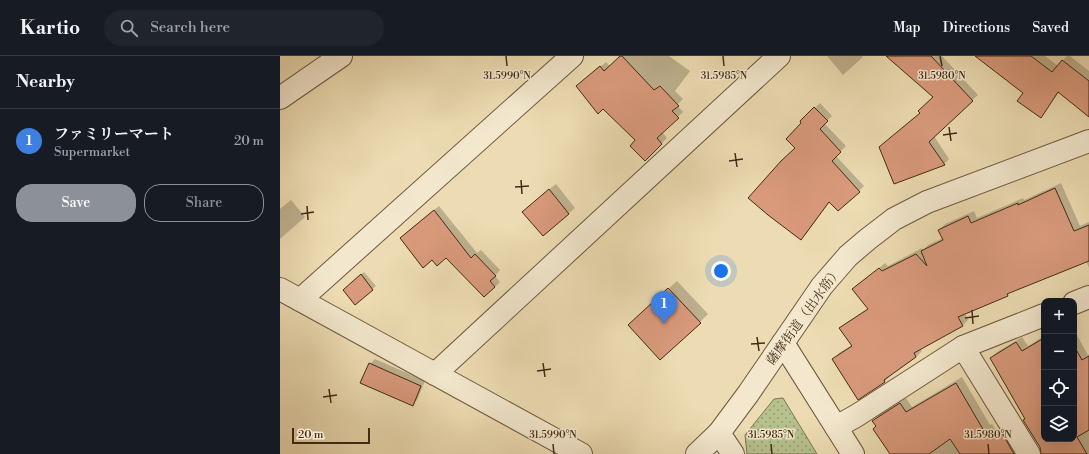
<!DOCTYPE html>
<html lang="en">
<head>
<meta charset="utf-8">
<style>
	:root { --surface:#171b24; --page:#20242c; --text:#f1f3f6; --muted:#9ea1a6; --line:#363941; --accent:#8c9099 }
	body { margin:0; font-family:"Libre Bodoni","Noto Serif JP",serif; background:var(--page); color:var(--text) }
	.controls { position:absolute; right:12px; bottom:12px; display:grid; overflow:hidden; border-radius:8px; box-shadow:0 4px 16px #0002 }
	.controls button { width:36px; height:36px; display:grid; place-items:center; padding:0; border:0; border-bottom:1px solid var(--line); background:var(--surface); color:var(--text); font:20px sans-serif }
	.scale { position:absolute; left:12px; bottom:10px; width:78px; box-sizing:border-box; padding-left:4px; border:2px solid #432b15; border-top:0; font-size:11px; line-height:14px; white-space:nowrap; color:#432b15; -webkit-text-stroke:3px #f3e8ce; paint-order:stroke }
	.you { position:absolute; left:441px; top:215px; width:14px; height:14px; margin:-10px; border:3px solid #fff; border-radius:50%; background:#1a73e8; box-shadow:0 0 0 6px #1a73e833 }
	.badge { display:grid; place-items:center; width:26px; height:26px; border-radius:50%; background:var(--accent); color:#fff; font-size:13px; font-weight:700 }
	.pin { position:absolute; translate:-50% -33px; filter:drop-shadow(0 1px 2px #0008) }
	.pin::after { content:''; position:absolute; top:21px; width:14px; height:12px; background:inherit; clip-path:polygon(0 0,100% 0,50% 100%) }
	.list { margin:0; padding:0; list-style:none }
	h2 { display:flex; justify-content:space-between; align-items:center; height:52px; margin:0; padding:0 16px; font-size:17px }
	h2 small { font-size:13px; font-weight:400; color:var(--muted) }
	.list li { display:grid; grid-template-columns:26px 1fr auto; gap:12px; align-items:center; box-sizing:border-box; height:64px; padding:0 16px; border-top:1px solid var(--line) }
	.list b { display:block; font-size:15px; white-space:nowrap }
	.list p { margin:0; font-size:13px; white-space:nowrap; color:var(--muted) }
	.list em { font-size:13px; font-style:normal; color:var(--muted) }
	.actions { display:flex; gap:8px; padding:12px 16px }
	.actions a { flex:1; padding:9px 0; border:1px solid var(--accent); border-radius:16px; text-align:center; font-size:14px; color:var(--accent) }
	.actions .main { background:var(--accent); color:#fff }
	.icon { flex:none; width:22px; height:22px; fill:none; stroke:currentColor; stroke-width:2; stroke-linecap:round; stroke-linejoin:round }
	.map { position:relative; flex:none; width:809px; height:398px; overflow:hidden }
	header { display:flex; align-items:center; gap:24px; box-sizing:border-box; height:56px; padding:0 20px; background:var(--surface); border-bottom:1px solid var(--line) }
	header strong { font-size:19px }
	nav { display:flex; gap:22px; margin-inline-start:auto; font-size:14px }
	.search { width:280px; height:36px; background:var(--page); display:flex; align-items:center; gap:10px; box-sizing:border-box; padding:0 14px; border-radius:22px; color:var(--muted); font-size:15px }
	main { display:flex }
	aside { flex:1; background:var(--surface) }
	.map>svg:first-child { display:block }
	.park { fill:url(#park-dots); stroke:#7c7652 }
	.shadow { fill:#0003 }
	.building { fill:#d99a7c; stroke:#432b15 }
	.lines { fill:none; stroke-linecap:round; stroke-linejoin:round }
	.minor-casing { stroke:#6e573c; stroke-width:24 }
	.tertiary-casing { stroke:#6e573c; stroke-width:24 }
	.minor { stroke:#f3e8ce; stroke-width:22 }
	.tertiary { stroke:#f3e8ce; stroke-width:22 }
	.ticks { fill:none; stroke:#432b15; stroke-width:1.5 }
	.labels { text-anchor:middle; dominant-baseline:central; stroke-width:3; stroke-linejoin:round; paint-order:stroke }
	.street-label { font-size:13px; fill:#432b15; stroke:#f3e8ce }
	.ticks-label { font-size:10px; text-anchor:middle; fill:#432b15; stroke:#f3e8ce; stroke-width:3; stroke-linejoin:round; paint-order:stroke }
</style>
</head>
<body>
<header>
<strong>Kartio</strong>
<div class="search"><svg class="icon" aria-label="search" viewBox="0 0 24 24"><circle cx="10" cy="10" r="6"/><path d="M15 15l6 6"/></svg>Search here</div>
<nav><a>Map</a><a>Directions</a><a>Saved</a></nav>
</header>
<main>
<aside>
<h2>Nearby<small></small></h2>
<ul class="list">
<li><span class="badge" style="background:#3f7fe0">1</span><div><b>ファミリーマート</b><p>Supermarket</p></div><em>20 m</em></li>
</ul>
<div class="actions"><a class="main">Save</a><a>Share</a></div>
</aside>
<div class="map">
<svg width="809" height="398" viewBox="0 0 809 398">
	<defs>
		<pattern id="park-dots" width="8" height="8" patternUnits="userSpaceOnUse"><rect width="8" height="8" fill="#b6c18e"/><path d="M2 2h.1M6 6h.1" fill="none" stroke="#969d73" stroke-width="1.8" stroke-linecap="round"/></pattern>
	</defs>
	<rect width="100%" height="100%" fill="#eddcb3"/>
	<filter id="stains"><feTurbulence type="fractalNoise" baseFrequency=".005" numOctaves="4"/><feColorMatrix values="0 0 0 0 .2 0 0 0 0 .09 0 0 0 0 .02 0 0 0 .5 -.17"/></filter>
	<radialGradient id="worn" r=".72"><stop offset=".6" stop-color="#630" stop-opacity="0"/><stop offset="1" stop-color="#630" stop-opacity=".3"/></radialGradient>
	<path class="park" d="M503 342 537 398H467L465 379 494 343Z"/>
	<g class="shadow">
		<path d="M341 0H389L410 15 395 35 403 43 397 49 403 56 382 76 387 82 365 104 357 84 303 25 326 6 330 10Z"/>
		<path d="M547 0H582L583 1 563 19Z"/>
		<path d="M625 0H662L698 39 654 80 669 103 664 108 614 127 641 57 654 41Z"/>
		<path d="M697 0H765L778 10 787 0H790L809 15V53L779 36 766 55 760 60 744 36Z"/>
		<path d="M540 47 552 60 544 67 566 90 556 100 584 130 579 135 550 145 526 178 521 183 517 92 523 67 521 65Z"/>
		<path d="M781 127 800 170 809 166V212L806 205 731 235 727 239 685 257 688 264 683 269 640 293 642 295 636 301 610 318V320L605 325 554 303 559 297 572 289 561 273 566 267 589 252 580 228 605 207 608 210 642 192 643 194 648 189 663 182 659 174 665 168 694 155 697 162 743 142 744 144Z"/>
		<path d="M276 128 295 152 263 179 249 150Z"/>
		<path d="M11 144 25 161 0 183V153Z"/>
		<path d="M159 150 197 197 201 194 220 214 215 220 220 226 215 231 126 177Z"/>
		<path d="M84 216 96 230 75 248 67 231Z"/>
		<path d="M397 225 428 258 420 266 357 261Z"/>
		<path d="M794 274 808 299 809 298V398H766L711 302 717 296 742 281 748 290 764 280V383H794Z"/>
		<path d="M95 303 145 325 137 344 132 349 90 308Z"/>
		<path d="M682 321 710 369 712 368 718 378 728 372 741 393 736 398H611L593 365 599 359 626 342 632 351Z"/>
	</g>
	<g class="building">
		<path d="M340 0H342L374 34 380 30 399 50 392 55 399 62 377 82 382 88 365 105 350 90 355 84 323 53 318 58 296 30 320 10 324 15Z"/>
		<path d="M606 0H651L693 45 649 86 665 109 614 128 599 91 640 57 638 55 653 41Z"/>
		<path d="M695 0H751L772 16 782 4 809 25V61L778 36 761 62 737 45 743 37Z"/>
		<path d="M534 51 548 65 540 73 561 96 552 105 580 136 558 155 549 146 521 184 488 159 468 142 501 105 515 92 506 83 521 67 520 65Z"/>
		<path d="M775 132 794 175 809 169V205L727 238 728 240 678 261 683 270 634 297 636 301 604 324 605 326 578 344 552 303 572 290 559 272 588 253 572 233 599 212 602 215 636 198 647 210 641 195 663 184 658 174 688 160 691 167 738 147V149Z"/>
		<path d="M269 133 289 158 263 180 242 156Z"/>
		<path d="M154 154 191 202 195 198 216 220 210 225 215 231 204 241 166 202 157 210 152 204 143 212 120 182Z"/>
		<path d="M81 218 93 234 75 249 63 234Z"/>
		<path d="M388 232 421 267 380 304 348 269Z"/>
		<path d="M764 282V383H794V290L802 304 809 300V374L797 381 807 398H761L760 391 743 364 745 363 710 302 736 286 742 295Z"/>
		<path d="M89 307 141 330 133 350 80 327Z"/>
		<path d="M676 327 704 375 706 374 712 383 722 377 734 398H680L670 383 649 398H610L593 373 596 370 592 365 620 347 626 356Z"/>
	</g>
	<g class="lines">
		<defs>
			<g id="minor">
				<path d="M0 42 61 0"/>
				<path d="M0 233 301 398"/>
				<path d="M20 244 292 0"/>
				<path d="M794 247 809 241"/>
				<path d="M683 291 749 398"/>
				<path d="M155 318 499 0"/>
				<path d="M556 371 576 360 683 291 764 259"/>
				<path d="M439 377 453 398"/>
			</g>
			<g id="tertiary">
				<path d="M503 287 573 398"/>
				<path d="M417 398 439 377 468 338 542 230 568 200 588 183 614 163 647 146 809 85"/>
			</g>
		</defs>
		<use href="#minor" class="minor-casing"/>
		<use href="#tertiary" class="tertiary-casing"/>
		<use href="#minor" class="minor"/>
		<use href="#tertiary" class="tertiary"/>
	</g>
	<path class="ticks" d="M226 0 227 10M443 0 444 10M660 0 662 10M669 71 671 85M663 79 677 77M455 97 457 111M449 105 463 103M241 124 242 138M235 131 249 130M27 150 28 164M21 158 34 156M692 254 693 268M685 262 699 260M477 281 479 295M471 288 485 287M263 307 265 321M257 315 271 313M49 333 51 347M43 341 57 339M273 388 274 398M491 388 492 398M708 388 709 398"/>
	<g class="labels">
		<g class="street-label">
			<text transform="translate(524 260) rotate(-54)">薩摩街道（出水筋）</text>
		</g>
	</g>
	<g class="ticks-label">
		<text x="227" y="23">31.5990°N</text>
		<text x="444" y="23">31.5985°N</text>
		<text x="662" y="23">31.5980°N</text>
		<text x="273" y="382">31.5990°N</text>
		<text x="491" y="382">31.5985°N</text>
		<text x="708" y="382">31.5980°N</text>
	</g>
	<rect width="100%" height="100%" filter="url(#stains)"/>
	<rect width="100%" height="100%" fill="url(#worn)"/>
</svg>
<div class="controls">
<button>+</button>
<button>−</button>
<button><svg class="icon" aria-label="locate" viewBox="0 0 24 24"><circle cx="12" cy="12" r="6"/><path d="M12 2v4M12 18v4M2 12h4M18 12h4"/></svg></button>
<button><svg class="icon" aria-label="layers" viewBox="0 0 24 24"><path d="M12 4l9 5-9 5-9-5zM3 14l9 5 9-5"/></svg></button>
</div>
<div class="scale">20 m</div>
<div class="you"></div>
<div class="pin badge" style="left:384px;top:268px;background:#3f7fe0">1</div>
</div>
</main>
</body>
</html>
